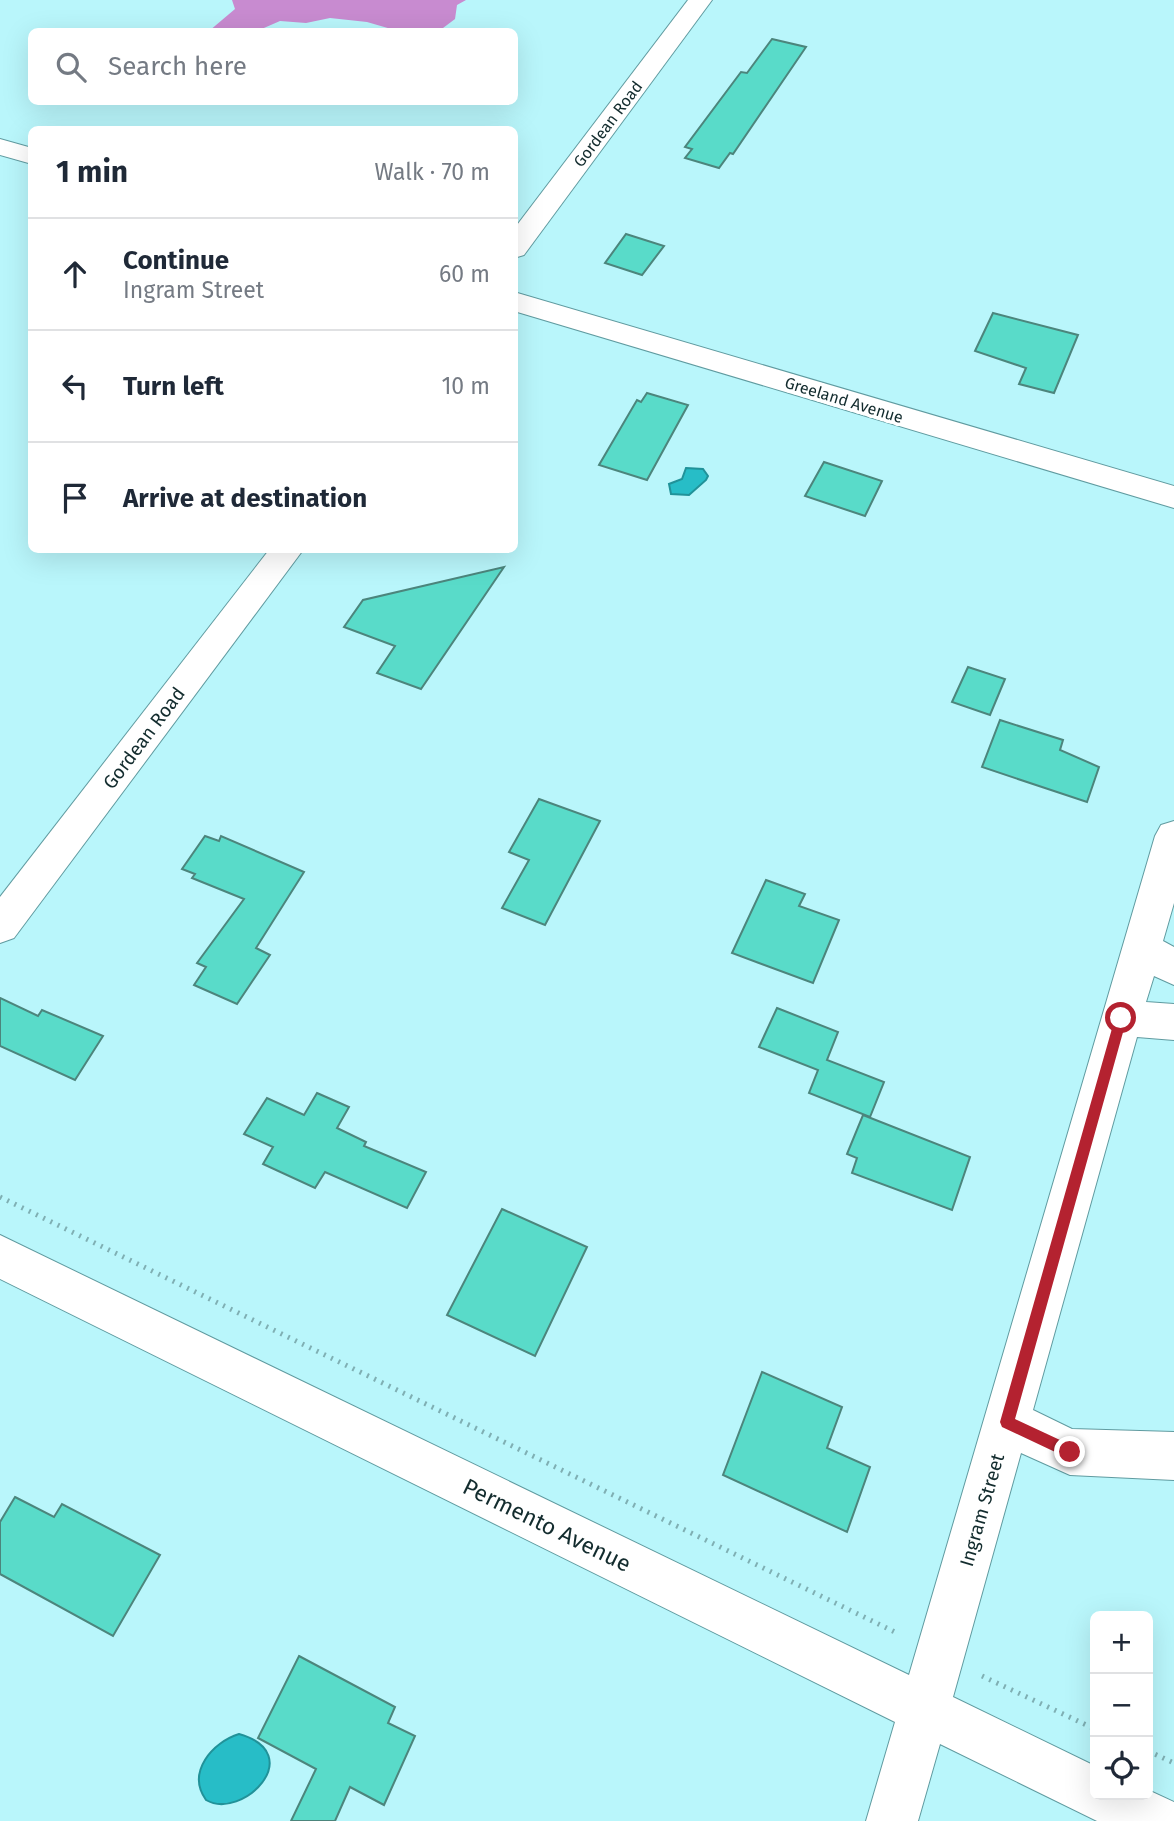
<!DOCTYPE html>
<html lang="en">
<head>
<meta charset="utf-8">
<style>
	:root { --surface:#fff; --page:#f2f2f3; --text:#1f2937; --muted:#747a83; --line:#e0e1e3 }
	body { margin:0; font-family:"Fira Sans",sans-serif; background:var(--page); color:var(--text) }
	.controls { position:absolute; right:21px; bottom:21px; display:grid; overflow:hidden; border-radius:10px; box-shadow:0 7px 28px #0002 }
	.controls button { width:63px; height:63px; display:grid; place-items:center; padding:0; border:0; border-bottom:2px solid var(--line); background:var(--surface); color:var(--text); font:35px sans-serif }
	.stop { position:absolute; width:21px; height:21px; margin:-16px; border:5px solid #b42230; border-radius:50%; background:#fff }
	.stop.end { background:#b42230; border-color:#fff; box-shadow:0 2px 7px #0008 }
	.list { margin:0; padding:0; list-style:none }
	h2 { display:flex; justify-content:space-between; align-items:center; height:91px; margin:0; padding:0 28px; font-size:30px }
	h2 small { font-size:23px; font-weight:400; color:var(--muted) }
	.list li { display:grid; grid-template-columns:46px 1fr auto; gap:21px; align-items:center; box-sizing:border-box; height:112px; padding:0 28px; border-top:2px solid var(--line) }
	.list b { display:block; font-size:26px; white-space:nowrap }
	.list p { margin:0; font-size:23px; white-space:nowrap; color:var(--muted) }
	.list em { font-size:23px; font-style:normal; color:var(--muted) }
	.icon { flex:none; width:38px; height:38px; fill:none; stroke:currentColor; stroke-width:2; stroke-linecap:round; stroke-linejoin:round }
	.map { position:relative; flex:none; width:1174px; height:1821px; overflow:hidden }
	.search { position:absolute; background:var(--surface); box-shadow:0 7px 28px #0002; left:28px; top:28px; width:490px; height:77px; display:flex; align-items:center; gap:18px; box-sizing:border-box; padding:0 24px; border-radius:10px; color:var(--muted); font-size:26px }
	.panel { position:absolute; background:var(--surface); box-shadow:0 7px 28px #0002; left:28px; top:126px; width:490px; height:427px; border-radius:10px }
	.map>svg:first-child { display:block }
	.forest { fill:#c88bd0 }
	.water { fill:#27bdc7; stroke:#219299; stroke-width:2 }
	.building { fill:#59dbc9; stroke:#4c857c; stroke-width:2 }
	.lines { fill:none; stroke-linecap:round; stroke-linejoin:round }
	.minor-casing { stroke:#609ba0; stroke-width:2 }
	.path { stroke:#7fafb3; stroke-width:5; stroke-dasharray:2 6; stroke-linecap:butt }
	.minor { fill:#fff; fill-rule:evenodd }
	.route { fill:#b42230 }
	.labels { text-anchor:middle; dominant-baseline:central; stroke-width:7; stroke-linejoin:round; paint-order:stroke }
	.far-street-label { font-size:16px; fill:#132c2e; stroke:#fff }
	.street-label { font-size:19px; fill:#132c2e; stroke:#fff }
	.near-street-label { font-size:23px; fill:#132c2e; stroke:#fff }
</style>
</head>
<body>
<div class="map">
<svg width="1174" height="1821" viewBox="0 0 1174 1821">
	<rect width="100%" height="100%" fill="#b9f6fb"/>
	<path class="forest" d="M232 0H466L457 5 455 19 439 31H398L367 22 330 18 306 23 280 21 257 31H209L235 9Z"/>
	<g class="water">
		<path d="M686 468 703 469 708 476 706 480 689 495 671 494 669 484 682 479Z"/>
		<path d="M239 1734C309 1754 242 1821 206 1800 186 1772 213 1742 239 1734Z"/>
	</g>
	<g class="building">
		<path d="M772 39 806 47 733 154 730 153 719 168 685 158 692 149 685 147 741 72 747 73Z"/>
		<path d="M626 234 664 246 642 275 605 263Z"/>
		<path d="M993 313 1078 335 1054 393 1019 384 1026 368 975 351Z"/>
		<path d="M647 393 688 405 647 480 599 465 637 400 641 402Z"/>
		<path d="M824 462 882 481 865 516 805 496Z"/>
		<path d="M504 567 421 689 377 673 395 646 344 627 363 600Z"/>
		<path d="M968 667 1005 679 990 715 952 702Z"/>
		<path d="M1000 720 1063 740 1060 750 1099 767 1087 802 982 767Z"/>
		<path d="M539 799 600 821 545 925 502 908 529 860 509 852Z"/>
		<path d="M205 836 219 841 221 836 304 872 256 948 270 955 237 1004 194 985 206 967 197 963 244 899 192 878 195 874 182 869Z"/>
		<path d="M766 880 805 894 799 906 839 920 813 983 732 953Z"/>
		<path d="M0 998 38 1016 42 1010 103 1036 75 1080 0 1046Z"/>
		<path d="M777 1008 838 1032 827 1060 884 1082 870 1117 809 1093 818 1070 759 1047Z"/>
		<path d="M317 1093 349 1107 337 1128 366 1142 364 1146 426 1172 407 1208 325 1172 315 1188 263 1164 273 1147 244 1134 267 1098 304 1115Z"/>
		<path d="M863 1115 970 1157 952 1210 852 1173 857 1158 847 1154Z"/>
		<path d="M502 1209 587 1247 535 1356 447 1315Z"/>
		<path d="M762 1372 842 1407 827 1448 870 1467 847 1532 723 1475Z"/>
		<path d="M15 1497 54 1517 62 1504 160 1555 113 1636 0 1574V1522Z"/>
		<path d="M299 1656 395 1707 388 1723 415 1736 384 1805 350 1787 335 1821H291L316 1769 258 1738Z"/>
	</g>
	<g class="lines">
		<defs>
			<g id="minor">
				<path d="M688 0H712L524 255 514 258V229Z"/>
				<path d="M0 139 32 148V164L0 155Z"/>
				<path d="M514 292 1174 486V508L514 311Z"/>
				<path d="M269 550H303L14 938 0 943V897Z"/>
				<path d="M1174 821V903L1163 941 1174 947V985L1154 976 1146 1002 1174 1004V1040L1137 1037 1033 1410 1072 1429 1174 1432V1480L1070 1475 1021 1453 953 1697 1095 1766V1795H1148V1790L1174 1802V1821H1097L940 1744 918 1821H866L895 1722 0 1279V1235L909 1675 1155 836 1161 825Z"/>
			</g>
		</defs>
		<use href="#minor" class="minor-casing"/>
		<g class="path">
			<path d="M0 1197 899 1634"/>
			<path d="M982 1676 1095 1729"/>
			<path d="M1148 1751 1174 1763"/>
		</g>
		<use href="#minor" class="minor"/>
	</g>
	<path class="route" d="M1121 1013 1127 1018 1015 1419 1075 1447 1077 1452 1070 1459 1002 1427 1000 1422 1115 1018Z"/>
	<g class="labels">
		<g class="far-street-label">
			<text transform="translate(608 124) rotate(-53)">Gordean Road</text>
			<text transform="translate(844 400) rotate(17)">Greeland Avenue</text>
		</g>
		<g class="street-label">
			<text transform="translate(144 738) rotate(-53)">Gordean Road</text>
			<text transform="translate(982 1510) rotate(-74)">Ingram Street</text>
		</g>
		<g class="near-street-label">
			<text transform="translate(547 1525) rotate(26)">Permento Avenue</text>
		</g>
	</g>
</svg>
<div class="controls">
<button>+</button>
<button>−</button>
<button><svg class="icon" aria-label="locate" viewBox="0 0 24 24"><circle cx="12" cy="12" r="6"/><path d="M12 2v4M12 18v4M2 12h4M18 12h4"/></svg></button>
</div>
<div class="stop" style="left:1121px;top:1018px"></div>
<div class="stop end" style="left:1070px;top:1452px"></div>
<div class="search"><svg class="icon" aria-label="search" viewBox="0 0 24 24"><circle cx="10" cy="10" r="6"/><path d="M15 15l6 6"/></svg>Search here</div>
<section class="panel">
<h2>1 min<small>Walk · 70 m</small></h2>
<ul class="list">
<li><svg class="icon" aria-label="ahead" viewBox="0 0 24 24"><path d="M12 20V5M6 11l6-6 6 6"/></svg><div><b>Continue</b><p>Ingram Street</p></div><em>60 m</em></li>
<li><svg class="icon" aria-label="left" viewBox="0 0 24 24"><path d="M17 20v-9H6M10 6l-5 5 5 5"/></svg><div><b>Turn left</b></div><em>10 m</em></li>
<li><svg class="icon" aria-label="arrive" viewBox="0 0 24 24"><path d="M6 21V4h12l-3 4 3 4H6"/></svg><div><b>Arrive at destination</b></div></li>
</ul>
</section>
</div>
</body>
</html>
